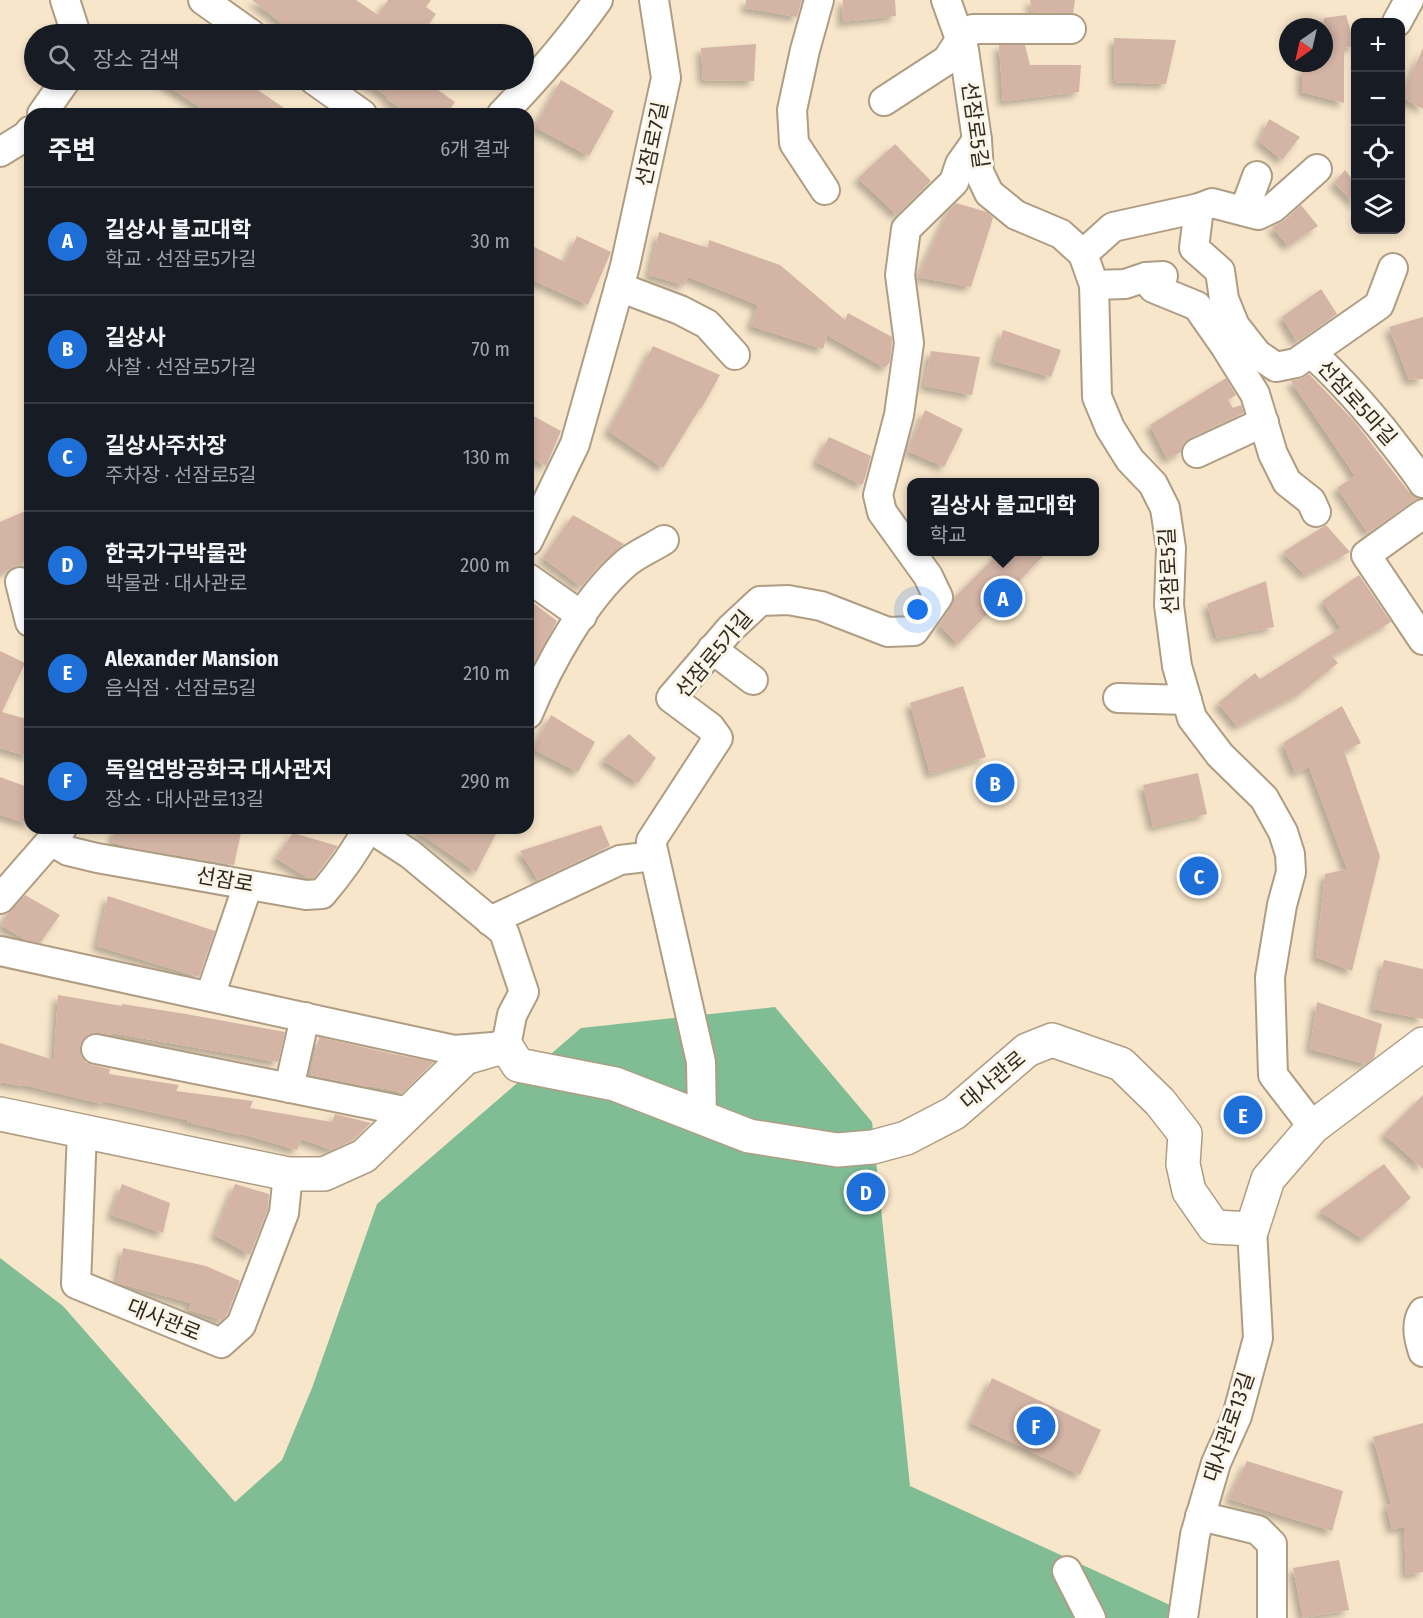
<!DOCTYPE html>
<html lang="ko">
<head>
<meta charset="utf-8">
<style>
	:root { --surface:#171b24; --page:#20242c; --text:#f1f3f6; --muted:#9ea1a6; --line:#363941; --accent:#1f6fd9 }
	body { margin:0; font-family:"Fira Sans Condensed","Noto Sans KR",sans-serif; background:var(--page); color:var(--text) }
	.controls { position:absolute; right:18px; top:18px; display:grid; overflow:hidden; border-radius:12px; box-shadow:0 3px 9px #0003 }
	.controls button { width:54px; height:54px; display:grid; place-items:center; padding:0; border:0; border-bottom:2px solid var(--line); background:var(--surface); color:var(--text); font:30px sans-serif }
	.compass { position:absolute; left:1279px; top:18px; width:54px; height:54px; border-radius:50%; background:var(--surface); box-shadow:0 3px 9px #0003; rotate:214deg }
	.you { position:absolute; left:918px; top:610px; width:21px; height:21px; margin:-15px; border:4px solid #fff; border-radius:50%; background:#1a73e8; box-shadow:0 0 0 9px #1a73e833 }
	.badge { display:grid; place-items:center; width:39px; height:39px; border-radius:50%; background:var(--accent); color:#fff; font-size:20px; font-weight:700 }
	.pin { position:absolute; translate:-50% -50%; border:3px solid #fff; box-shadow:0 2px 6px #0006 }
	.popup { position:absolute; left:907px; top:478px; width:192px; height:78px; box-sizing:border-box; display:grid; place-content:center; border-radius:12px; background:var(--surface); filter:drop-shadow(0 2px 4px #0005); font-size:20px; white-space:nowrap; color:var(--muted) }
	.popup b { font-size:22px; color:var(--text) }
	.popup::after { content:''; position:absolute; left:50%; top:100%; margin-left:-12px; border:12px solid transparent; border-top-color:var(--surface) }
	.list { margin:0; padding:0; list-style:none }
	h2 { display:flex; justify-content:space-between; align-items:center; height:78px; margin:0; padding:0 24px; font-size:26px }
	h2 small { font-size:20px; font-weight:400; color:var(--muted) }
	.list li { display:grid; grid-template-columns:39px 1fr auto; gap:18px; align-items:center; box-sizing:border-box; height:108px; padding:0 24px; border-top:2px solid var(--line) }
	.list b { display:block; font-size:22px; white-space:nowrap }
	.list p { margin:0; font-size:20px; white-space:nowrap; color:var(--muted) }
	.list em { font-size:20px; font-style:normal; color:var(--muted) }
	.icon { flex:none; width:33px; height:33px; fill:none; stroke:currentColor; stroke-width:2; stroke-linecap:round; stroke-linejoin:round }
	.map { position:relative; flex:none; width:1423px; height:1618px; overflow:hidden }
	.search { position:absolute; background:var(--surface); box-shadow:0 3px 9px #0003; left:24px; top:24px; width:510px; height:66px; display:flex; align-items:center; gap:15px; box-sizing:border-box; padding:0 21px; border-radius:33px; color:var(--muted); font-size:22px }
	.panel { position:absolute; background:var(--surface); box-shadow:0 3px 9px #0003; left:24px; top:108px; width:510px; height:726px; border-radius:18px }
	.map>svg:first-child { display:block }
	.forest { fill:#80bd95 }
	.building { fill:#d3b4a5; filter:url(#shadow) }
	.lines { fill:none; stroke-linecap:round; stroke-linejoin:round }
	.minor-casing { stroke:#ae9d83; stroke-width:32 }
	.major-casing { stroke:#ae9d83; stroke-width:36 }
	.minor { stroke:#fff; stroke-width:28 }
	.major { stroke:#fff; stroke-width:33 }
	.labels { text-anchor:middle; dominant-baseline:central; stroke-width:6; stroke-linejoin:round; paint-order:stroke }
	.street-label { font-size:21px; fill:#30291e; stroke:#fcf5ea }
</style>
</head>
<body>
<div class="map">
<svg width="1423" height="1618" viewBox="0 0 1423 1618">
	<defs>
		<filter id="shadow"><feDropShadow dx="-5" dy="5" stdDeviation="3" flood-color="#0004"/></filter>
	</defs>
	<rect width="100%" height="100%" fill="#f8e6cb"/>
	<path class="forest" d="M775 1007 872 1122 910 1486 1170 1605 1167 1618H0V1258L63 1306 235 1502 282 1460 312 1388 377 1204 581 1028Z"/>
	<g class="building">
		<path d="M252 0H356L378 15 388 0H431L426 7 436 14 422 34H288L279 21Z"/>
		<path d="M746 0H802L797 17 746 8Z"/>
		<path d="M843 0H895L896 16 842 22Z"/>
		<path d="M1030 0H1075L1073 13 1032 12Z"/>
		<path d="M1346 15 1355 46 1344 48V103L1302 92V68L1324 66V18Z"/>
		<path d="M1114 38 1176 40 1166 84 1115 82Z"/>
		<path d="M756 44 754 81 703 80 701 48Z"/>
		<path d="M999 45H1025L1030 65H1081L1079 92 1003 101Z"/>
		<path d="M1423 48V109L1401 97Z"/>
		<path d="M159 80H243L293 114H210Z"/>
		<path d="M362 80H424L455 102 447 114H408L386 98 387 96Z"/>
		<path d="M561 80 614 111 589 156 535 127Z"/>
		<path d="M1269 119 1300 137 1282 160 1259 141Z"/>
		<path d="M895 144 931 181 897 215 858 178Z"/>
		<path d="M1345 170 1356 184V205L1334 183Z"/>
		<path d="M956 203 987 212 993 218 971 287 918 277 949 210Z"/>
		<path d="M1301 205 1318 226 1288 246 1272 227 1284 221Z"/>
		<path d="M659 232 708 248 709 240 780 265 845 320 848 313 892 337V343L890 362 885 368 827 335 823 349 751 326 758 305 688 277 684 285 649 275Z"/>
		<path d="M577 236 611 252 588 305 528 278V244L565 262Z"/>
		<path d="M1321 289 1337 314 1297 342 1282 317Z"/>
		<path d="M1423 317V379L1409 380 1389 327Z"/>
		<path d="M1003 330 1061 350 1051 377 994 361Z"/>
		<path d="M653 346 720 375 701 409 700 408 663 468 608 431 637 380 636 379Z"/>
		<path d="M931 351 980 357 972 395 924 386Z"/>
		<path d="M1309 374 1354 421 1409 492 1419 498 1413 501 1368 533 1337 488 1355 476 1291 381 1300 379Z"/>
		<path d="M1226 378 1236 395 1228 400 1233 408 1241 405 1244 413 1190 438 1183 444 1181 452 1167 459 1150 425Z"/>
		<path d="M925 410 963 429 944 467 908 451Z"/>
		<path d="M528 413 561 431 546 466 528 456Z"/>
		<path d="M829 437 871 456 865 478 862 485 816 462Z"/>
		<path d="M30 509V559L0 574V522Z"/>
		<path d="M573 515 624 544 598 567 581 587 543 558Z"/>
		<path d="M1326 525 1350 552 1305 575 1283 552Z"/>
		<path d="M1000 552H1047L958 644 939 625 951 607 954 598Z"/>
		<path d="M1359 575 1391 622 1332 656 1338 663 1299 694 1237 726 1218 703 1255 673 1260 679 1341 628 1322 601Z"/>
		<path d="M1266 581 1274 627 1217 638 1207 604Z"/>
		<path d="M528 599 557 621 533 665 528 662Z"/>
		<path d="M0 651 25 663 2 712 30 720V757L0 748Z"/>
		<path d="M963 686 986 757 930 774 910 703Z"/>
		<path d="M1342 706 1361 743 1344 751 1380 856 1352 971 1316 957 1325 874 1347 869 1309 767 1295 773 1283 743Z"/>
		<path d="M551 715 595 742 578 772 533 749Z"/>
		<path d="M629 734 656 758 638 783 603 760Z"/>
		<path d="M1198 773 1207 814 1153 827 1143 785Z"/>
		<path d="M0 777 30 788V824L0 815Z"/>
		<path d="M601 825 610 846 538 880 520 851Z"/>
		<path d="M116 828H242L234 865 128 847 112 842Z"/>
		<path d="M412 828H499L476 872Z"/>
		<path d="M293 833 338 846 314 878H308L276 858Z"/>
		<path d="M25 895 60 915 40 943 26 940 1 925 8 913Z"/>
		<path d="M108 896 215 931 199 977 97 946Z"/>
		<path d="M1384 960 1423 969V1019L1373 1009Z"/>
		<path d="M58 995 122 1006V1004L186 1014 285 1032 278 1062 112 1033V1035L99 1033 90 1034 84 1038 80 1045 81 1055 86 1062 92 1065 110 1069 109 1074 179 1085 176 1091 253 1101 250 1108 332 1122 335 1114 371 1123 353 1140 332 1150 301 1139 297 1150 242 1134 241 1135 187 1122V1120L103 1101 102 1104 24 1085 23 1086 0 1082V1043L54 1060Z"/>
		<path d="M1317 1002 1382 1024 1374 1058 1366 1064 1310 1049Z"/>
		<path d="M319 1037 389 1053 434 1062 403 1092 369 1086V1087L311 1075Z"/>
		<path d="M1423 1095V1169L1384 1134Z"/>
		<path d="M1384 1164 1411 1198 1363 1239 1319 1211Z"/>
		<path d="M122 1184 170 1203 163 1233 111 1215Z"/>
		<path d="M235 1184 269 1194 268 1209 250 1255 215 1235Z"/>
		<path d="M123 1248 206 1266 240 1281 227 1315 222 1320 189 1310 191 1303 117 1283Z"/>
		<path d="M992 1378 1101 1430 1080 1475 971 1423Z"/>
		<path d="M1423 1423V1572L1406 1575 1404 1527 1392 1529 1386 1505 1391 1504 1373 1437Z"/>
		<path d="M1247 1461 1343 1491 1332 1531 1229 1499Z"/>
		<path d="M1339 1560 1349 1610 1303 1618 1293 1568Z"/>
	</g>
	<g class="lines">
		<defs>
			<g id="minor">
				<path d="M65 0 76 34"/>
				<path d="M203 0 251 34"/>
				<path d="M819 0 805 50 792 110 794 143 825 190"/>
				<path d="M946 0 964 50 977 140 979 172 989 193 1016 215 1061 234 1083 254 1094 285 1097 397 1110 428 1130 460 1153 484 1165 508 1171 548 1169 605 1177 666 1192 718 1220 755 1264 798 1283 832 1290 854 1291 872 1282 905 1270 977 1273 1075 1313 1127"/>
				<path d="M1397 22 1409 0"/>
				<path d="M314 80 362 114"/>
				<path d="M884 101 947 60 960 40 973 29H1071"/>
				<path d="M42 114 66 80"/>
				<path d="M502 114C537 78 569 41 598 0"/>
				<path d="M0 152 26 136 30 131"/>
				<path d="M1199 208 1194 248 1220 271 1224 299 1235 326 1257 354 1276 367 1296 363 1379 305 1393 268"/>
				<path d="M1244 211 1257 176"/>
				<path d="M1083 254 1113 227 1199 208 1212 203 1258 215 1273 208 1317 169"/>
				<path d="M1146 277 1153 288 1197 306 1225 346 1255 394 1273 454 1287 482 1311 501 1316 512"/>
				<path d="M1094 285 1125 284 1146 277 1163 276"/>
				<path d="M619 287 680 310 707 324 735 355"/>
				<path d="M1311 353C1338 376 1361 403 1384 431 1397 448 1411 465 1423 483"/>
				<path d="M1197 453 1264 422"/>
				<path d="M1423 514 1366 555 1423 640"/>
				<path d="M528 541 575 444 625 266 666 78 654 0"/>
				<path d="M528 578 582 616"/>
				<path d="M20 582 30 622"/>
				<path d="M712 649 753 680"/>
				<path d="M1118 698 1187 700"/>
				<path d="M528 714C549 664 584 600 625 564 636 554 652 548 664 540"/>
				<path d="M51 841 68 851 97 858 306 895 322 894C340 873 355 852 368 828"/>
				<path d="M0 899 62 828"/>
				<path d="M490 921 620 860 654 856"/>
				<path d="M0 951 454 1050 506 1046 512 1015 524 992 504 932 410 854 370 828"/>
				<path d="M210 996 248 885"/>
				<path d="M96 1049 409 1112"/>
				<path d="M289 1088 305 1017"/>
				<path d="M702 1119 701 1062 651 841 718 738 710 727 671 698 730 629 760 601 788 600 821 606 888 632 914 631 938 597 928 576 882 512 878 495 899 415 909 343 900 275 906 229 954 182 960 164 977 140"/>
				<path d="M82 1131 76 1284 221 1343 241 1325 284 1213 288 1174"/>
				<path d="M1423 1312C1415 1324 1419 1339 1423 1352"/>
				<path d="M1200 1516 1258 1530 1272 1544V1618"/>
				<path d="M1067 1571 1091 1618"/>
				<path d="M1183 1618 1195 1535 1216 1463 1237 1416 1258 1338 1252 1229"/>
			</g>
			<path id="major" d="M0 1114 288 1174H324L364 1156 465 1058 506 1046 518 1065 615 1084 749 1136 837 1150 873 1147 906 1138 954 1113 1027 1050 1052 1040 1121 1064 1160 1102 1185 1134 1183 1164 1189 1191 1214 1227 1252 1229 1268 1179 1313 1127 1423 1044"/>
		</defs>
		<use href="#minor" class="minor-casing"/>
		<use href="#major" class="major-casing"/>
		<use href="#minor" class="minor"/>
		<use href="#major" class="major"/>
	</g>
	<g class="labels">
		<g class="street-label">
			<text transform="translate(975 125) rotate(82)">선잠로5길</text>
			<text transform="translate(652 144) rotate(-78)">선잠로7길</text>
			<text transform="translate(1357 403) rotate(48)">선잠로5마길</text>
			<text transform="translate(1169 571) rotate(-93)">선잠로5길</text>
			<text transform="translate(714 654) rotate(-50)">선잠로5가길</text>
			<text transform="translate(225 880) rotate(10)">선잠로</text>
			<text transform="translate(993 1080) rotate(-40)">대사관로</text>
			<text transform="translate(164 1320) rotate(22)">대사관로</text>
			<text transform="translate(1229 1427) rotate(-71)">대사관로13길</text>
		</g>
	</g>
</svg>
<div class="controls">
<button>+</button>
<button>−</button>
<button><svg class="icon" aria-label="locate" viewBox="0 0 24 24"><circle cx="12" cy="12" r="6"/><path d="M12 2v4M12 18v4M2 12h4M18 12h4"/></svg></button>
<button><svg class="icon" aria-label="layers" viewBox="0 0 24 24"><path d="M12 4l9 5-9 5-9-5zM3 14l9 5 9-5"/></svg></button>
</div>
<svg class="compass" viewBox="-18 -18 36 36"><path d="M0-13l5 13h-10z" fill="#e53935"/><path d="M0 13l5-13h-10z" fill="#9ea1a6"/></svg>
<div class="you"></div>
<div class="pin badge" style="left:1003px;top:598px">A</div>
<div class="popup"><b>길상사 불교대학</b>학교</div>
<div class="pin badge" style="left:995px;top:783px">B</div>
<div class="pin badge" style="left:1199px;top:876px">C</div>
<div class="pin badge" style="left:866px;top:1192px">D</div>
<div class="pin badge" style="left:1243px;top:1115px">E</div>
<div class="pin badge" style="left:1036px;top:1426px">F</div>
<div class="search"><svg class="icon" aria-label="search" viewBox="0 0 24 24"><circle cx="10" cy="10" r="6"/><path d="M15 15l6 6"/></svg>장소 검색</div>
<section class="panel">
<h2>주변<small>6개 결과</small></h2>
<ul class="list">
<li><span class="badge">A</span><div><b>길상사 불교대학</b><p>학교 · 선잠로5가길</p></div><em>30 m</em></li>
<li><span class="badge">B</span><div><b>길상사</b><p>사찰 · 선잠로5가길</p></div><em>70 m</em></li>
<li><span class="badge">C</span><div><b>길상사주차장</b><p>주차장 · 선잠로5길</p></div><em>130 m</em></li>
<li><span class="badge">D</span><div><b>한국가구박물관</b><p>박물관 · 대사관로</p></div><em>200 m</em></li>
<li><span class="badge">E</span><div><b>Alexander Mansion</b><p>음식점 · 선잠로5길</p></div><em>210 m</em></li>
<li><span class="badge">F</span><div><b>독일연방공화국 대사관저</b><p>장소 · 대사관로13길</p></div><em>290 m</em></li>
</ul>
</section>
</div>
</body>
</html>
